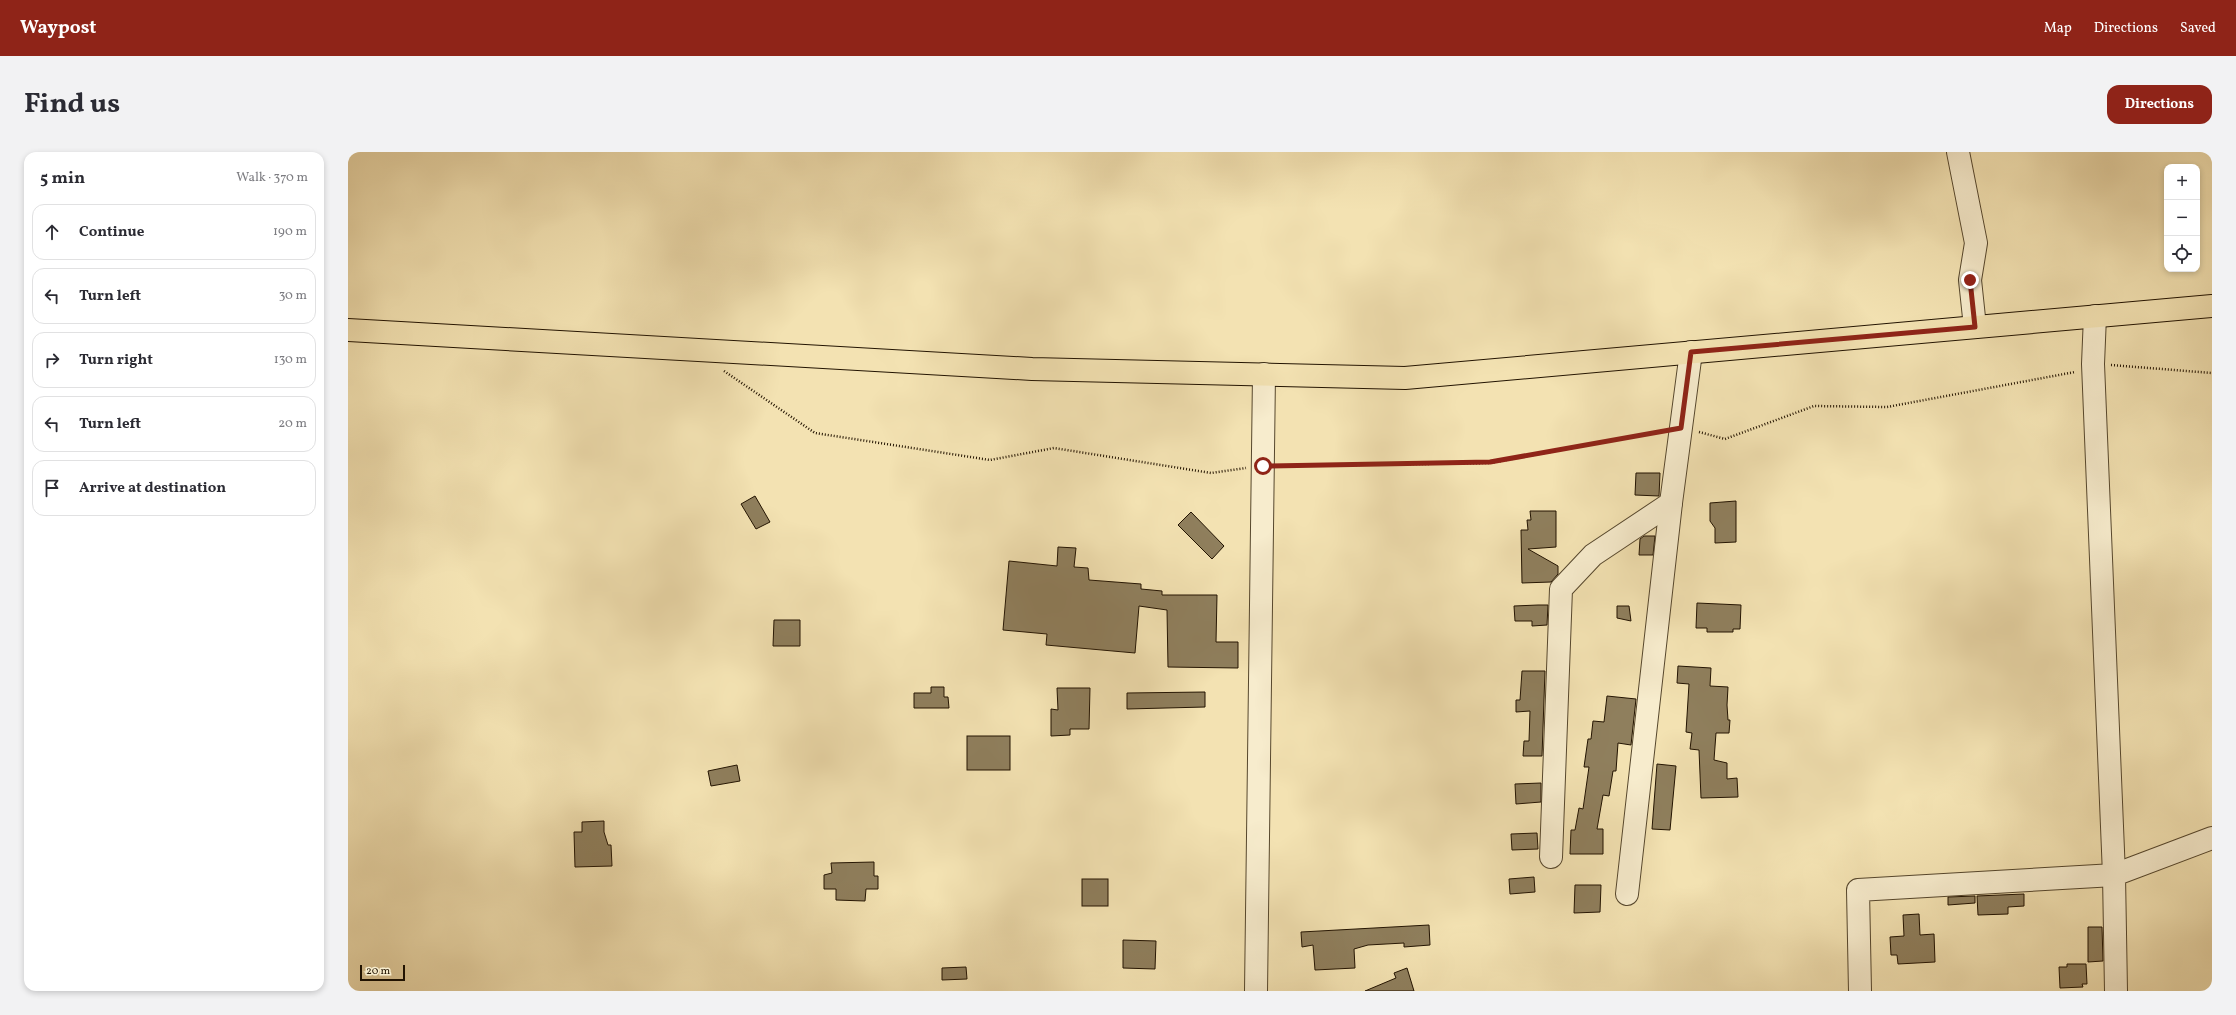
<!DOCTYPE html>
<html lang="en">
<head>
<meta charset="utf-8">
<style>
	:root { --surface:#fff; --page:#f2f2f3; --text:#2b2b33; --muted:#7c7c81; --line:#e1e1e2; --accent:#8f2418 }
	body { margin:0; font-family:Vollkorn,serif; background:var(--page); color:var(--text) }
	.controls { position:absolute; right:12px; top:12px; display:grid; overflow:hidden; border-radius:8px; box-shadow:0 2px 6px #0003 }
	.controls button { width:36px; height:36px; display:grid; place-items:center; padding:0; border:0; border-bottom:1px solid var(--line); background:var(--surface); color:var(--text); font:20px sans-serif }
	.scale { position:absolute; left:12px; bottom:10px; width:45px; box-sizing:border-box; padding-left:4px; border:2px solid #221301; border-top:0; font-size:11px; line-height:14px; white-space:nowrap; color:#221301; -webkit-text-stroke:3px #f7eccd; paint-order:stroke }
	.stop { position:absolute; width:12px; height:12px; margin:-9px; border:3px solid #8f2418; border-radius:50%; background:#fff }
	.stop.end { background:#8f2418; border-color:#fff; box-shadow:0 1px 4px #0008 }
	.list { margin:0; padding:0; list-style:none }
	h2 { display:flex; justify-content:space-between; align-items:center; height:52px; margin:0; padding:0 16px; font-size:17px }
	h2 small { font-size:13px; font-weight:400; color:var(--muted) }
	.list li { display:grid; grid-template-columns:26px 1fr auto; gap:12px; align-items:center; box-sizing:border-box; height:56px; margin:0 8px 8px; padding:0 8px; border:1px solid var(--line); border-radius:12px }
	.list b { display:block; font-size:15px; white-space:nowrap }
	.list em { font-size:13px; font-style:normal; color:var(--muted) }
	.icon { flex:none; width:22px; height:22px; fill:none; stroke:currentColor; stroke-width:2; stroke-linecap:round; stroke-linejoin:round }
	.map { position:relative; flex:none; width:1864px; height:839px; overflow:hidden; border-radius:12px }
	header { display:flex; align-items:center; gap:24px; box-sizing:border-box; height:56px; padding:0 20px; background:var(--accent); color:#fff }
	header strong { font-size:19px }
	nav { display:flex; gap:22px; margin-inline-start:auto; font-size:14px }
	.intro { display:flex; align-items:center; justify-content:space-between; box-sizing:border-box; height:96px; padding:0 24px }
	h1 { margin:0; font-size:28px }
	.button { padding:10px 18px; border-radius:12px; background:var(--accent); color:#fff; font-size:14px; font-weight:700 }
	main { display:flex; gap:24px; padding:0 24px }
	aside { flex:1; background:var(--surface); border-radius:12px; box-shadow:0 2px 6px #0003 }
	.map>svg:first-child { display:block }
	.building { fill:#8f7f5d; stroke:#221301 }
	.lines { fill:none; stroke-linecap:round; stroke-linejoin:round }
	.minor-casing { stroke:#56472d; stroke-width:24 }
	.major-casing { stroke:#221301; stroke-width:24 }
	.path { stroke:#221301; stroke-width:2.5; stroke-dasharray:1 2; stroke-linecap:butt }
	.minor { stroke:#f7eccd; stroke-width:22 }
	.major { stroke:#f3e2b2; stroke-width:22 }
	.route { stroke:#8f2418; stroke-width:5 }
</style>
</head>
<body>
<header>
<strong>Waypost</strong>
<nav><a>Map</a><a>Directions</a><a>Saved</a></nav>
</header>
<div class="intro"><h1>Find us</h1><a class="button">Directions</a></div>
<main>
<aside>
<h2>5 min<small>Walk · 370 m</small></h2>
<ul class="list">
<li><svg class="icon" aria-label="ahead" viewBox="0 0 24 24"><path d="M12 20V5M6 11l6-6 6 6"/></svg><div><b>Continue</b></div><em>190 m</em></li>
<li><svg class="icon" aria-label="left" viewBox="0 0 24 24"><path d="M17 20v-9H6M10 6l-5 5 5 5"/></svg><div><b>Turn left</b></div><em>30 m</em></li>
<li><svg class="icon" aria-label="right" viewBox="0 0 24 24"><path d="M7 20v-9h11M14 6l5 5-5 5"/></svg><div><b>Turn right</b></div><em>130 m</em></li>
<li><svg class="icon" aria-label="left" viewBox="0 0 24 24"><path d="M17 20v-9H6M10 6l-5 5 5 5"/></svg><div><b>Turn left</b></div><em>20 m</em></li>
<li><svg class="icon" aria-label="arrive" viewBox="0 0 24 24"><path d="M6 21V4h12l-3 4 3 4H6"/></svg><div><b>Arrive at destination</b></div></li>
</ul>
</aside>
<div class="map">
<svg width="1864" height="839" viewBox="0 0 1864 839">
	<rect width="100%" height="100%" fill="#f3e2b2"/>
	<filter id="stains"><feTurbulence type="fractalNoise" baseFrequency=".005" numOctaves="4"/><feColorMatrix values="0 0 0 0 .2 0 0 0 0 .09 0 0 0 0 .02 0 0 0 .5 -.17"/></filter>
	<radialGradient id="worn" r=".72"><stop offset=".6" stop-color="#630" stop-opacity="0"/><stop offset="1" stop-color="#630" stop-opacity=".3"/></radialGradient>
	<g class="building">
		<path d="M1288 321H1312L1311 344 1287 343Z"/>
		<path d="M407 344 422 370 408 377 393 352Z"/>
		<path d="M1388 349V390L1367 391V376L1362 369V351Z"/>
		<path d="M1182 359H1208V395L1180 397 1210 414V422L1203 430 1174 431 1173 378H1180L1179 368H1183Z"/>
		<path d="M843 360 876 394 864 407 830 373Z"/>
		<path d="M1296 384H1307L1305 403H1291L1292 387Z"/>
		<path d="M710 395 728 396 726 415 740 416 741 428 793 432V437L814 439V443H869L868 490H890V516L820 515 819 458 791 454 787 501 698 493 699 482 655 478 661 409 709 414Z"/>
		<path d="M1349 451 1393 453 1392 477H1385V480H1359V476H1348Z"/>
		<path d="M1190 453H1200L1199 473 1184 474V469H1167L1166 454Z"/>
		<path d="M1269 454H1281L1283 469 1269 466Z"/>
		<path d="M426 468H452V494H425Z"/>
		<path d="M1330 514 1363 516 1362 534 1380 535 1379 553 1380 568H1382L1381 581H1368L1366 608 1379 611V627L1389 626 1390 645 1353 646 1351 598 1342 597 1344 581 1338 580 1341 532 1329 531Z"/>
		<path d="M1174 519H1197L1194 604H1175L1176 589H1181L1182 559 1168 560V548H1172Z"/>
		<path d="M583 535H596V545H600L601 556H566V541H583Z"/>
		<path d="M709 536H742L741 577H722V583L703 584V557L710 558Z"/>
		<path d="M857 540V555L779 557V541Z"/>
		<path d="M1259 544 1288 547 1283 593 1270 591 1268 619H1265L1261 644 1255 643 1249 677H1255V702H1222L1223 678H1227L1231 656 1235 657 1241 615H1236L1240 587H1243L1245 569 1256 570Z"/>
		<rect x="619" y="584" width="43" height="34"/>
		<path d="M1309 612 1328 614 1322 678 1304 677Z"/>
		<path d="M389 613 392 629 363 634 360 619Z"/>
		<path d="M1193 631V650L1168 652 1167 632Z"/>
		<path d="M256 669V680L260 693H263L264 714 227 715 226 680H234V670Z"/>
		<path d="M1189 681 1190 697 1164 698 1163 682Z"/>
		<path d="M526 710V724H530V737H518L517 749 488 748V737H476V723L484 721 483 711Z"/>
		<path d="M1186 725 1187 740 1162 742 1161 727Z"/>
		<rect x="734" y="727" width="26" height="27"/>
		<path d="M1227 733H1253L1252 760 1226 761Z"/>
		<path d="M1676 742V754L1660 755V762L1630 763 1629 744Z"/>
		<path d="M1627 744V751L1600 753V745Z"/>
		<path d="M1571 762 1572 783 1586 782 1587 810 1550 812 1549 803H1543L1542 785 1556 784 1555 763Z"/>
		<path d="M1081 773 1082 793 1056 795V791L1020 793 1006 797 1007 816 967 818 965 793 954 795 953 780Z"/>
		<path d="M1740 775H1754L1755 809 1740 810Z"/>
		<path d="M775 788 808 789 807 817 775 816Z"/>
		<path d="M1719 812H1738L1739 832H1734L1735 835 1712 836 1711 815H1719Z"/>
		<path d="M618 815 619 827 594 828V816Z"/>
		<path d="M1059 816 1066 839H1017L1048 826 1046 821Z"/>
	</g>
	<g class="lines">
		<defs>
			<g id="minor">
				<path d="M1610 0 1628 91 1622 128 1627 175"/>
				<path d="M1203 705 1213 437 1245 403 1323 351"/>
				<path d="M1279 742 1323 351 1343 200"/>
				<path d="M908 839 916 222"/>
				<path d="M1512 839 1510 738 1766 723 1745 212 1747 164"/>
				<path d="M1768 839 1766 723 1864 686"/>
			</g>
			<path id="major" d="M0 178 684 217 1057 226 1864 154"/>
		</defs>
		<use href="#minor" class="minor-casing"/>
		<use href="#major" class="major-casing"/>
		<g class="path">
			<path d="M1763 213 1864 221"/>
			<path d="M376 219 467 281 642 308 706 296 863 321 898 316"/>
			<path d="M1351 280 1377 287 1466 254 1539 255 1727 220"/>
			<path d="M933 314 1142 311 1315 279"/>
		</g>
		<use href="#minor" class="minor"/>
		<use href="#major" class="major"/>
	</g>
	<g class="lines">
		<path class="route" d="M915 314 1142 310 1333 276 1343 200 1627 175 1622 128"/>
	</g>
	<rect width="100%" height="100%" filter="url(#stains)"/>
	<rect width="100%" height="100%" fill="url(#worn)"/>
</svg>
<div class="controls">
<button>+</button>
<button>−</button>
<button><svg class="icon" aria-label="locate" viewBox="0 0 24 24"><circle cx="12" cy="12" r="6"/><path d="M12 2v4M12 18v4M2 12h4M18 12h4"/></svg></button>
</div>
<div class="scale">20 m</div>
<div class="stop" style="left:915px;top:314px"></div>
<div class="stop end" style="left:1622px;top:128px"></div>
</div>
</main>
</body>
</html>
